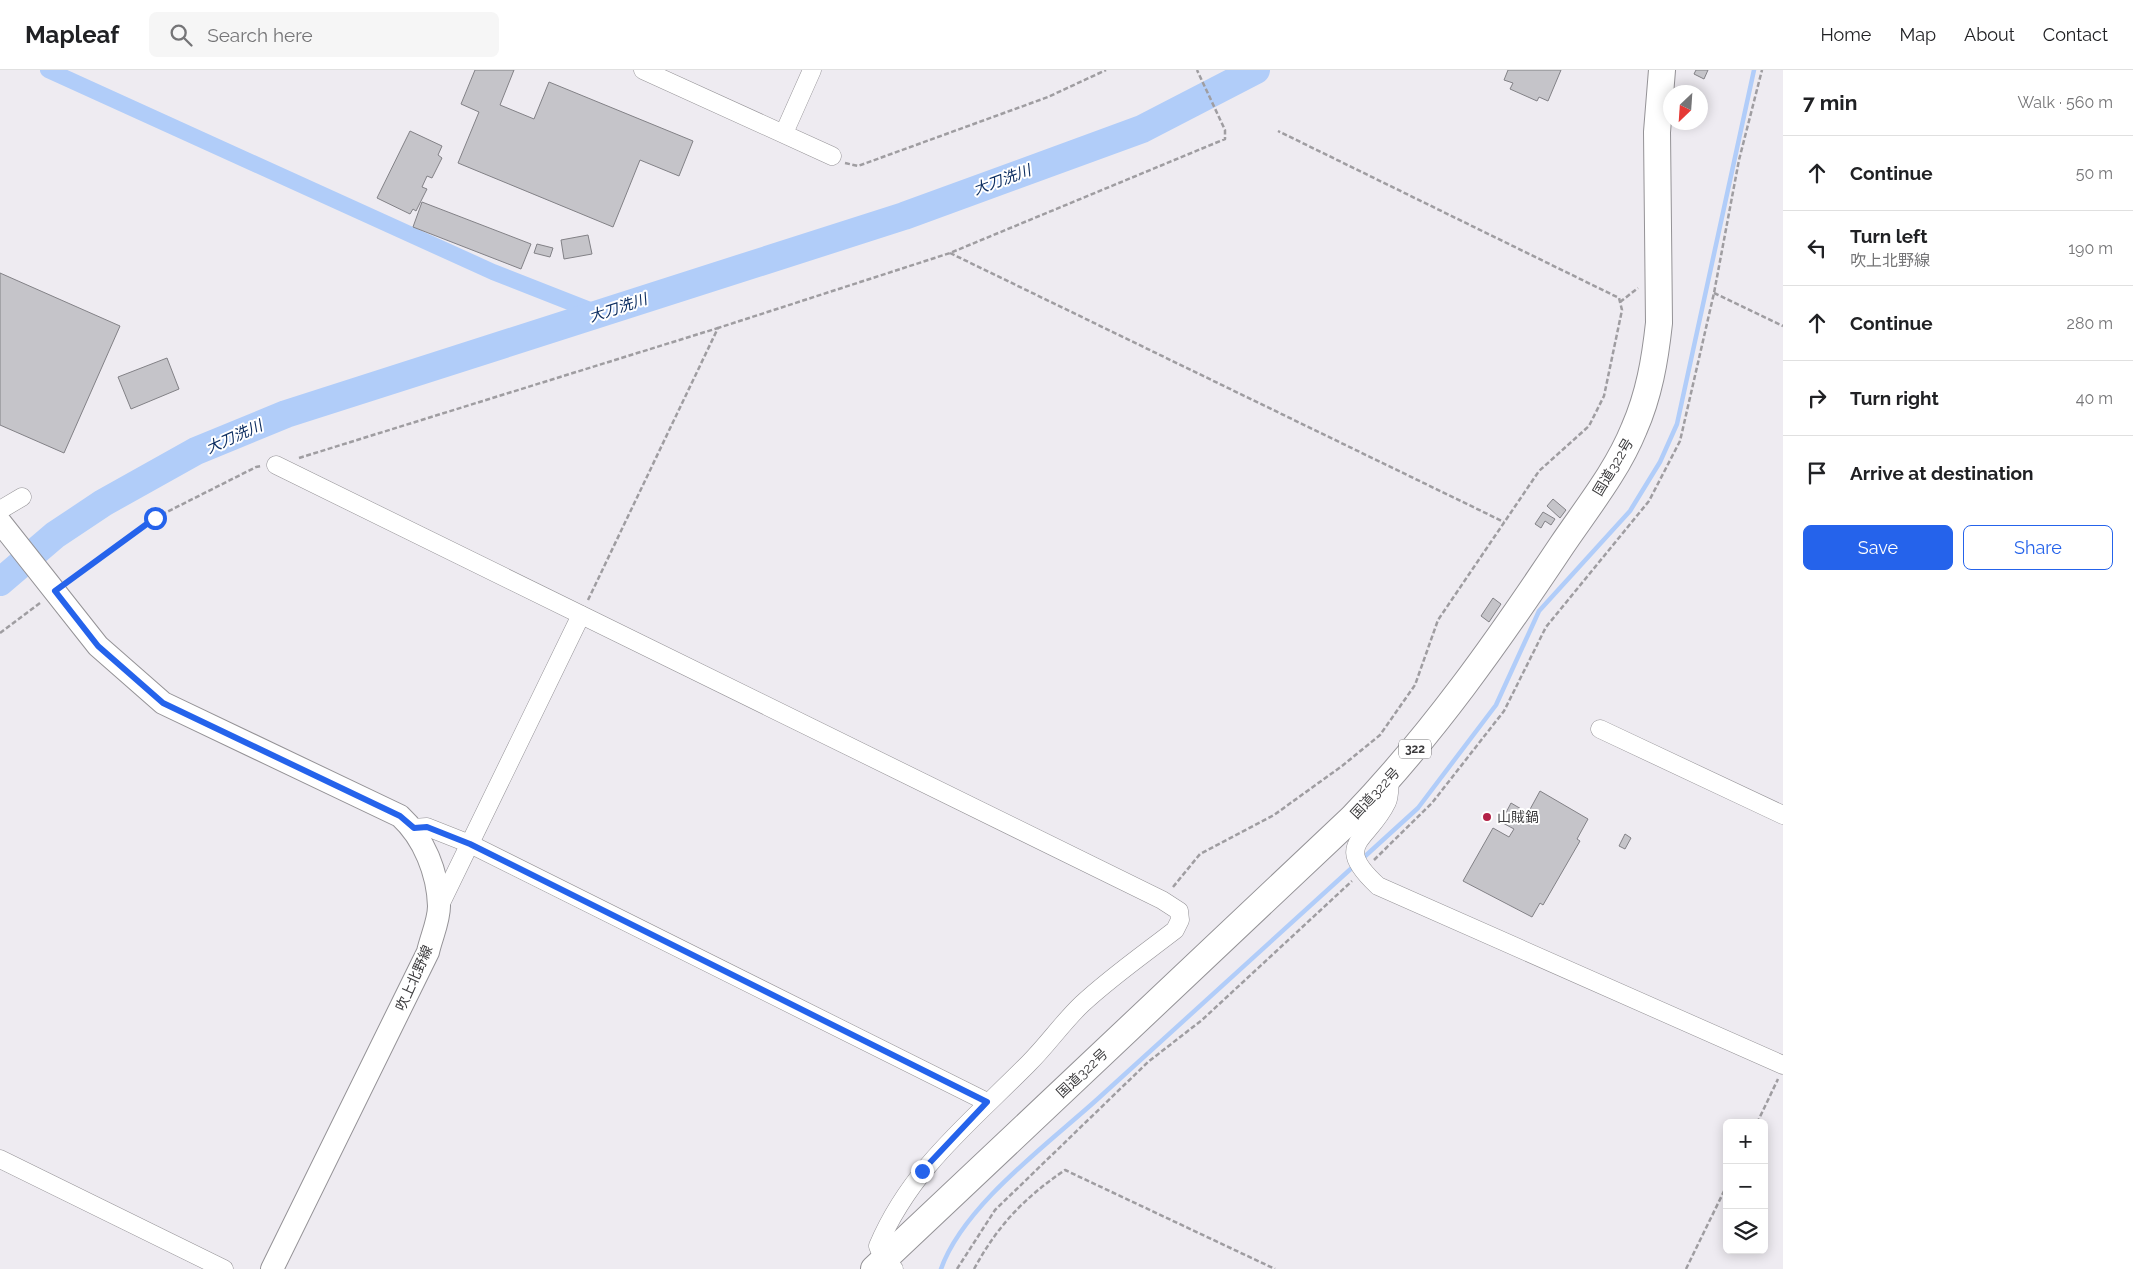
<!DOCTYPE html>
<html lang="en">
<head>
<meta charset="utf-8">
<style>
	:root { --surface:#fff; --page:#f6f6f6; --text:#202124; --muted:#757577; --line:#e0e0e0; --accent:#2563eb }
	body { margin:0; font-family:Raleway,"Noto Sans JP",sans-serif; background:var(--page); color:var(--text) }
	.controls { position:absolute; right:15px; bottom:15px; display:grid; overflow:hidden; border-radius:8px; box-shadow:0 2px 12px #0003 }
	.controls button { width:45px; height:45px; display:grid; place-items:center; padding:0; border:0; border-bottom:1px solid var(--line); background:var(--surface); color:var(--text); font:25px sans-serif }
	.compass { position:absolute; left:1663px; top:15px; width:45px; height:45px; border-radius:50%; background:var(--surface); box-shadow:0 2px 12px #0003; rotate:205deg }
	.stop { position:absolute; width:15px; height:15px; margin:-11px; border:4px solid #2563eb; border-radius:50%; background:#fff }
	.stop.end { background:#2563eb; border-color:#fff; box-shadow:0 1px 5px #0008 }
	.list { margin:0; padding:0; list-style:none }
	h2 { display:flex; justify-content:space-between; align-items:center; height:65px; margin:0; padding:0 20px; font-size:21px }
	h2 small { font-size:16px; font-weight:400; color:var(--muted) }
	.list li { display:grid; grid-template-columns:32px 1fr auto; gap:15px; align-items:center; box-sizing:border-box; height:75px; padding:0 20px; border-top:1px solid var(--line) }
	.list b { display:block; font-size:19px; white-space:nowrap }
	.list p { margin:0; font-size:16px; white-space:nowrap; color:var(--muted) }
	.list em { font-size:16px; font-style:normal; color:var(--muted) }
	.actions { display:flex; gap:10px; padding:15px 20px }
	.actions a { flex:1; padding:11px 0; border:1px solid var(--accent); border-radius:8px; text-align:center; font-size:18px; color:var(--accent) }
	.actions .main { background:var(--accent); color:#fff }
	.icon { flex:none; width:28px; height:28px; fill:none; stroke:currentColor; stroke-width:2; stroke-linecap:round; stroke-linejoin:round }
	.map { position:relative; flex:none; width:1783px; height:1199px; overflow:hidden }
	header { display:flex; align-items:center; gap:30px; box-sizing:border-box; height:70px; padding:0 25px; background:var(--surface); border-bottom:1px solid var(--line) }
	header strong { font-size:24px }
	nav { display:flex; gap:28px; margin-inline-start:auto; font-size:18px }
	.search { width:350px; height:45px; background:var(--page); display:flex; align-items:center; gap:12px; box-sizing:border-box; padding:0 18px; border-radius:8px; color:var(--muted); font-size:19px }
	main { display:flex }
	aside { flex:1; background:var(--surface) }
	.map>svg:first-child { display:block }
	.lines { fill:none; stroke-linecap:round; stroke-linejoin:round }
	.stream { stroke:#b1cdf9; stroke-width:4.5 }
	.canal { stroke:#b1cdf9; stroke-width:16 }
	.river { stroke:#b1cdf9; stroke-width:28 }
	.building { fill:#c5c4c9; stroke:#828186 }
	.minor-casing { stroke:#949296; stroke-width:19 }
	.major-casing { stroke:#949296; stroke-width:24 }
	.highway-casing { stroke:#949296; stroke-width:28 }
	.path { stroke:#9f9da1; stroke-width:2.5; stroke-dasharray:5 2.5; stroke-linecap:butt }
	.minor { stroke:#fff; stroke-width:18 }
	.major { stroke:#fff; stroke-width:22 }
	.highway { stroke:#fff; stroke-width:26 }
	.route { stroke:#2563eb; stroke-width:6 }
	.poi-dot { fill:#b32147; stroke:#fff; stroke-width:2 }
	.labels { text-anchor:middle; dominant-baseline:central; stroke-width:4; stroke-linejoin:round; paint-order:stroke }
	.shield { fill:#fff; stroke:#777678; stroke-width:1 }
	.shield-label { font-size:12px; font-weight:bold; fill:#3d3c3e }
	.street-label { font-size:14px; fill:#3d3c3e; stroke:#fff }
	.poi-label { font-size:14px; fill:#3d3c3e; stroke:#fff; text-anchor:start }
	.water-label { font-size:15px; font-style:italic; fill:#0e2f62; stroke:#fff }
</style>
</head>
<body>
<header>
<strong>Mapleaf</strong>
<div class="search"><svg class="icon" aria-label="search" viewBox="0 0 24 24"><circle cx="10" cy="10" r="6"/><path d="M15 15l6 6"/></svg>Search here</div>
<nav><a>Home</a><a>Map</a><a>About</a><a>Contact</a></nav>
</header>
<main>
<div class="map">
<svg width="1783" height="1199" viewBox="0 0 1783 1199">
	<rect width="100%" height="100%" fill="#eeebf1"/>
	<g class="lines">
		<g class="stream">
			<path d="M1362 789 1418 738 1496 635 1539 541 1630 441 1660 392 1677 354 1754 0"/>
			<path d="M941 1199C964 1134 1051 1072 1102 1025 1186 949 1270 872 1355 795"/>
		</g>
		<path class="canal" d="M48 0 493 202 600 244"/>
		<path class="river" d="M0 512 55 465 103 433 196 381 286 344 904 146 1142 59 1256 0"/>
	</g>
	<g class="building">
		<path d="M475 0H514L500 35 534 49 549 12 693 71 679 106 640 90 613 157 458 93 479 42 461 34Z"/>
		<path d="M1508 0H1561L1548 31 1539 27 1537 31 1510 19 1513 13 1504 10Z"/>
		<path d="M1696 0H1708L1704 9 1694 4Z"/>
		<path d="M410 61 442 76 438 85 442 88 432 108 427 106 422 117 427 119 416 141 413 139 410 144 377 128Z"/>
		<path d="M422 132 531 174 521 199 413 157Z"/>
		<path d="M588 165 592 184 564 189 561 170Z"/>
		<path d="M537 174 553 178 550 187 534 183Z"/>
		<path d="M0 203 120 256 64 383 0 355Z"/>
		<path d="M167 288 179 319 131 339 118 307Z"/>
		<path d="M1553 429 1566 440 1560 448 1547 436Z"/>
		<path d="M1543 442 1555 449 1551 455 1545 451 1541 458 1535 454Z"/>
		<path d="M1493 528 1501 534 1489 552 1481 546Z"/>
		<path d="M1540 721 1588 749 1577 769 1580 771 1543 835 1540 833 1532 847 1463 811 1493 758 1509 767 1514 759 1501 752 1511 733 1528 743Z"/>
		<path d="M1625 764 1631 768 1625 779 1619 776Z"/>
	</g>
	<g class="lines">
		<defs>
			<g id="minor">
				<path d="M643 0 832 86"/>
				<path d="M784 63 812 0"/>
				<path d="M276 395 1162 830 1179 841 1180 850 1175 860C1144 884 1111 907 1082 934 1063 952 1048 974 1029 993 971 1052 911 1098 878 1176L883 1188 894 1199"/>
				<path d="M0 440 22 427"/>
				<path d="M1600 659 1783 745"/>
				<path d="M1390 709C1389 716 1390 726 1387 732 1368 772 1331 773 1378 816L1783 995"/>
				<path d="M413 758 427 757 470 774 987 1032"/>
				<path d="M439 837 581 545"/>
				<path d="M0 1089 224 1199"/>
			</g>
			<path id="major" d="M0 452 98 576 163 633 400 746C424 768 438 803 439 836 439 851 431 868 428 882L272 1199"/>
			<path id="highway" d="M874 1199 1352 748C1432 665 1498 571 1562 475 1587 438 1617 401 1634 359 1649 325 1655 290 1659 253L1657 62 1662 0"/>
		</defs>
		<use href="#minor" class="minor-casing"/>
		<use href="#major" class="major-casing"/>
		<use href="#highway" class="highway-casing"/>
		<g class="path">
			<path d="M845 93 858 96 1048 27 1106 0"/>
			<path d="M950 183 1504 452"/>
			<path d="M1714 223 1783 256"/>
			<path d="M1620 232 1638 218"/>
			<path d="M299 388 718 258"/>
			<path d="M70 510 155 448 256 397 262 396"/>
			<path d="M588 530 718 258 950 183 1225 69V60L1197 0"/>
			<path d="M0 563 40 533"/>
			<path d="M1374 790 1432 733 1504 641 1546 557 1649 431 1680 371 1714 223 1739 90 1762 0"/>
			<path d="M1173 817 1200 784 1274 745 1342 696 1380 665 1415 615 1438 550 1539 401 1589 356 1604 326 1622 240 1619 228 1278 61"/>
			<path d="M1757 1053 1778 1009"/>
			<path d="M957 1199 995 1140 1148 992 1202 950 1352 811"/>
			<path d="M974 1199C998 1155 1024 1128 1065 1100L1275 1199"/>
			<path d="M1686 1199 1727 1115"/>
		</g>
		<use href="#minor" class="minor"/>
		<use href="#major" class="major"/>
		<use href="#highway" class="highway"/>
	</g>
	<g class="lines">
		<path class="route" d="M155 448 55 521 98 576 163 633 400 746 414 758 427 757 470 774 987 1032 922 1101"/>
	</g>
	<circle class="poi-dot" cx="1487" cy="747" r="5"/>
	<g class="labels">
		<rect class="shield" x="1399" y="669.5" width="32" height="19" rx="4"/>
		<g class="shield-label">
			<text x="1415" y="679">322</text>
		</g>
		<g class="street-label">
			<text transform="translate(1613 397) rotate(-59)">国道322号</text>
			<text transform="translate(1375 723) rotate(-47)">国道322号</text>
			<text transform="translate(414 908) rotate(-66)">吹上北野線</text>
			<text transform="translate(1082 1003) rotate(-43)">国道322号</text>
		</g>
		<g class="poi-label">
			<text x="1497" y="747">山賊鍋</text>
		</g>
		<g class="water-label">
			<text transform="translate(1002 110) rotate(-20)">大刀洗川</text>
			<text transform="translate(618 238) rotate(-18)">大刀洗川</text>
			<text transform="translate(234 367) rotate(-24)">大刀洗川</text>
		</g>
	</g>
</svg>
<div class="controls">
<button>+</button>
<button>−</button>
<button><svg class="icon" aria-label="layers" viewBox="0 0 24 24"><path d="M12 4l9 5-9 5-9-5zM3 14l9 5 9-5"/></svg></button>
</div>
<svg class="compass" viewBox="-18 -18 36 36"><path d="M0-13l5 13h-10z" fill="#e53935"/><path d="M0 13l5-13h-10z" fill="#757577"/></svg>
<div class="stop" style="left:155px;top:448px"></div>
<div class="stop end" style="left:922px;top:1101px"></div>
</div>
<aside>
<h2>7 min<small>Walk · 560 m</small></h2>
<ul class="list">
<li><svg class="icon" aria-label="ahead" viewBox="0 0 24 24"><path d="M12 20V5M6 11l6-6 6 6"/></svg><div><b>Continue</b></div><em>50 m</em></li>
<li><svg class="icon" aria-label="left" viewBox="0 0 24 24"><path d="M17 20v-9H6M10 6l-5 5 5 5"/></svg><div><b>Turn left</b><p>吹上北野線</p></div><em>190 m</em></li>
<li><svg class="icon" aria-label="ahead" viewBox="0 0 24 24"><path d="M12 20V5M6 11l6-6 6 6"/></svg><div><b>Continue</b></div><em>280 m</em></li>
<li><svg class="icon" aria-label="right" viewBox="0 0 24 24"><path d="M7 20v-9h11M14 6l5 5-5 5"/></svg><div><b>Turn right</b></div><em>40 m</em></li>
<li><svg class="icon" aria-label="arrive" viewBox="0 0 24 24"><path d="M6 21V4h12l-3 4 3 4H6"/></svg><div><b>Arrive at destination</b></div></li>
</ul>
<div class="actions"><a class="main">Save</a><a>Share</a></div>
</aside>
</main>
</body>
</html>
